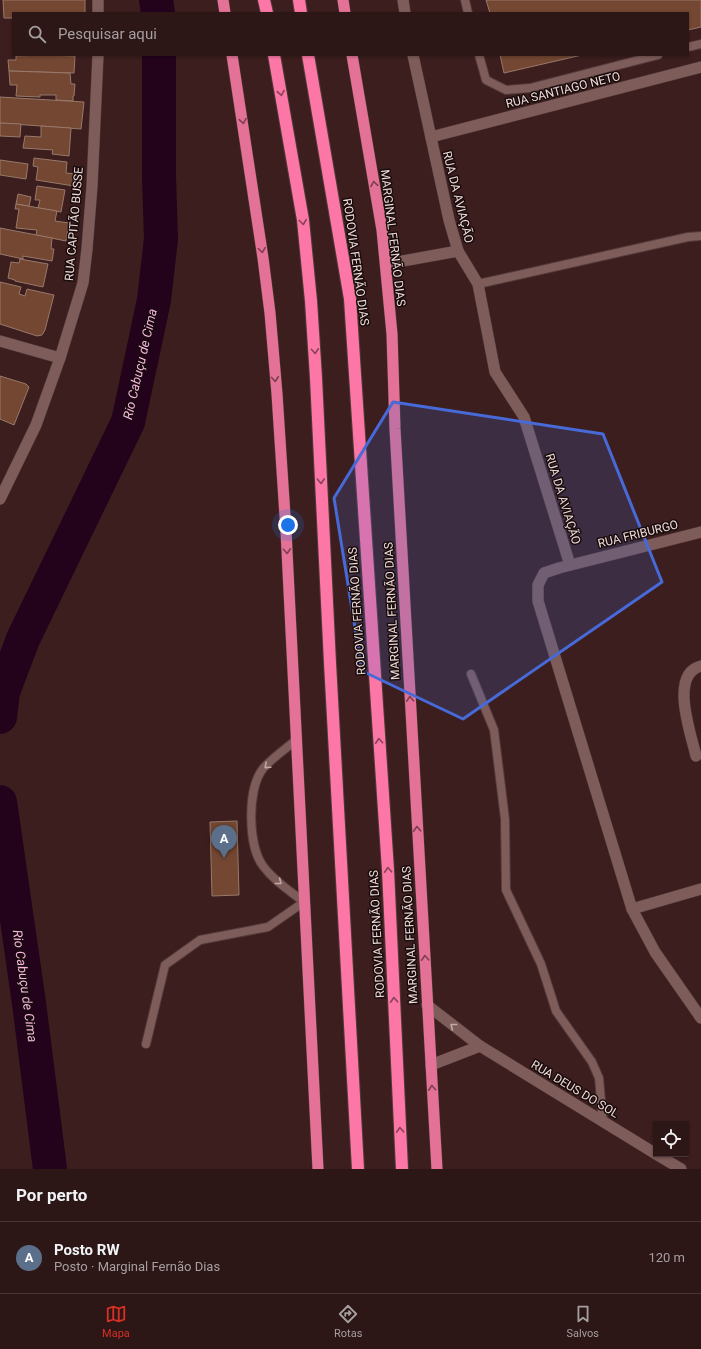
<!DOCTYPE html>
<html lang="pt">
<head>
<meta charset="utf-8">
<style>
	:root { --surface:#2c1616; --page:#341f1f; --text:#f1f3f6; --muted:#a69fa1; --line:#483535; --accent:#d93025 }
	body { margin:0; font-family:Roboto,sans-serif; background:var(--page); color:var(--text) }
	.controls { position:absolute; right:12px; bottom:12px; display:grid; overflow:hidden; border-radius:0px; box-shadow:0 1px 3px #0004 }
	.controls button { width:36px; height:36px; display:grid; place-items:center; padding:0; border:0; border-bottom:1px solid var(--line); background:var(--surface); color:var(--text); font:20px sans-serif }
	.you { position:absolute; left:288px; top:525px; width:14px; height:14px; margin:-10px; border:3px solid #fff; border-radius:50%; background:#1a73e8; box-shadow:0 0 0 6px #1a73e833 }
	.badge { display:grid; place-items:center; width:26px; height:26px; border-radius:50%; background:var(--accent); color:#fff; font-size:13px; font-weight:700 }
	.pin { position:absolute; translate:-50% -33px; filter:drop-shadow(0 1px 2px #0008) }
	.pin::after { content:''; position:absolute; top:21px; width:14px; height:12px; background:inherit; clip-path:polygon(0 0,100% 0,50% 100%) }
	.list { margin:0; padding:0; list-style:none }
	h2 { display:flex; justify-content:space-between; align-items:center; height:52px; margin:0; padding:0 16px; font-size:17px }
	h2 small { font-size:13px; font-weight:400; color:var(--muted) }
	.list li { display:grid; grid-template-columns:26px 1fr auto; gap:12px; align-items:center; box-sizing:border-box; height:72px; padding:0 16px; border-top:1px solid var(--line) }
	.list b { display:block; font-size:15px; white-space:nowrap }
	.list p { margin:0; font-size:13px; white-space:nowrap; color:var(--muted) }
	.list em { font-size:13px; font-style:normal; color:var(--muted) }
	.icon { flex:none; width:22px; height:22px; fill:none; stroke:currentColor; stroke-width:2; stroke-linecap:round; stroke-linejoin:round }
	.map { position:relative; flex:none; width:701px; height:1169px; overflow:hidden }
	.search { position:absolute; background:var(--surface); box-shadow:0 1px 3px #0004; left:12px; right:12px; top:12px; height:44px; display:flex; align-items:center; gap:10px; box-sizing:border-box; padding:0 14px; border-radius:0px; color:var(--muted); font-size:15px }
	.sheet { height:124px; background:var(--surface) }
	nav { display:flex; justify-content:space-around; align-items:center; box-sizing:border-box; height:56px; border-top:1px solid var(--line); background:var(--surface); font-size:11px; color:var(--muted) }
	nav a { display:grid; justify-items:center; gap:2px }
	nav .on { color:var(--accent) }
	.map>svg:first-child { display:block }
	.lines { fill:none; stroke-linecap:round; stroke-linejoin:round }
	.river { stroke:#23031c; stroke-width:34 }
	.building { fill:#734732; stroke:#98796b }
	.service-casing { stroke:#533a3a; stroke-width:10 }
	.minor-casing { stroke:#533a3a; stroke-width:12 }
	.tertiary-casing { stroke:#533a3a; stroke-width:12 }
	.trunk-casing { stroke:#533a3a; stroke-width:12 }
	.motorway-casing { stroke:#533a3a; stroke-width:14 }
	.service { stroke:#7e5c59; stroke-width:8 }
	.minor { stroke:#7e5c59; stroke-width:11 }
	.tertiary { stroke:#7e5c59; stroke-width:11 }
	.trunk { stroke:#e37296; stroke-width:11 }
	.motorway { stroke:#fc77a5; stroke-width:12 }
	.oneway { stroke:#8a4258 }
	.oneway2 { stroke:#7e3f51 }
	.oneway3 { stroke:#c2a8a6 }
	.marked { fill:#476ad8; fill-opacity:0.2; stroke:#476ad8; stroke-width:3; stroke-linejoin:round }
	.labels { text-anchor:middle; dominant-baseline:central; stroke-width:3; stroke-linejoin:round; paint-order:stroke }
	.street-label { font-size:12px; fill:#f0dbda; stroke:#190c0c }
	.water-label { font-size:13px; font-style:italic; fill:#f8b5e4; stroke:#190c0c }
</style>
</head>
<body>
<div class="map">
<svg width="701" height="1169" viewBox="0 0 701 1169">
	<rect width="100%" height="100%" fill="#3b1e1d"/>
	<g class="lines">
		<g class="river">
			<path d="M156 0 158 13"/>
			<path d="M0 717 3 692 23 639 128 422 154 300 161 239 159 177V55"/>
			<path d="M0 802 29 1003 50 1169"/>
		</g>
	</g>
	<g class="building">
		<path d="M3 0H85V13H13V18H4Z"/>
		<path d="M486 0H701V27L688 30V13H490Z"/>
		<path d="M43 55 75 56 74 73 9 71 8 60H16V56Z"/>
		<path d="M500 55H582L504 73Z"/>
		<path d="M9 71 70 73 71 84H75L74 96H73V101L56 100V95H40V97L16 96 17 85H10Z"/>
		<path d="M0 97 84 102 81 129 0 123Z"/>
		<path d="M0 123 21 124 20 137 0 136Z"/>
		<path d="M41 126 71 128 69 156 52 154 53 150 23 148 25 136 41 137Z"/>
		<path d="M34 158 67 162 66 173 76 174 74 186 36 180 38 167 33 166Z"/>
		<path d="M0 160 28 164 26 179 0 175Z"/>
		<path d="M37 186 65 190 61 212 38 208 40 200H35Z"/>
		<path d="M18 194 31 197 29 206 16 204Z"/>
		<path d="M16 204 57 211 55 221 69 223 66 241 36 235 37 230 16 228 19 209H15Z"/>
		<path d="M0 228 52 238 51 249H54L52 261 23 256V259L0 254Z"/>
		<path d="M20 259 48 264 43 287 15 281V280L8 278 11 262 19 263Z"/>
		<path d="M0 282 21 287 19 294 25 296 27 289 54 295 45 330 42 335 37 336 0 324Z"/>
		<path d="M0 376 26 384 29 387 14 425 0 419Z"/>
		<path d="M237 821 239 895 212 896 210 822Z"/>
	</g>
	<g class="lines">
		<defs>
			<g id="service">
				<path d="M465 0 468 13"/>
				<path d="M688 47 701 44"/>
				<path d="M479 55 486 80 506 90 530 88 658 55"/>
				<path d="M478 284 688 237 701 236"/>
				<path d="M471 674 494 730 505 819 506 890 541 964 556 1011 592 1062 599 1078 603 1122"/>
				<path d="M146 1044 165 965 200 940 268 927 304 902C290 891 274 881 263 866 248 846 247 791 262 770 268 761 287 748 296 740"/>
			</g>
			<g id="minor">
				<path d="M458 251 478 284 495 372 524 417 570 565"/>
				<path d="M0 341 60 358"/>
				<path d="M701 532 559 568 544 573 538 585V601L632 909 655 952 701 1018"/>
				<path d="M696 756C691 734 669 674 701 666"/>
				<path d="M632 909 701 889"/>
				<path d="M427 1005 480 1046 656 1154"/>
				<path d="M431 1065 480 1046"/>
				<path d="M656 1154 681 1169"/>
			</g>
			<g id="tertiary">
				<path d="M98 0V13"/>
				<path d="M403 0 405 13"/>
				<path d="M431 137 701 67"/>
				<path d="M386 264 458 251 449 220 413 55"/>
				<path d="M0 499 36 425 60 358 83 283 87 249 92 186 98 55"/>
			</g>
			<g id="trunk">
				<path d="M223 0 225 13"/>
				<path d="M343 0 345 13"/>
				<path d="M232 55 263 258 270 313 277 394 286 531 318 1169"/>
				<path d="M352 55 382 230 392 334 395 429 437 1169"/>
			</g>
			<g id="motorway">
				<path d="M264 0 267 13"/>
				<path d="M299 0 301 13"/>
				<path d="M274 55 303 220 311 301 316 378 330 663 358 1169"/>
				<path d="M308 55 350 299 388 870 402 1169"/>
			</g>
		</defs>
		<use href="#service" class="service-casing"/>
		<use href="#minor" class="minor-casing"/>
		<use href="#tertiary" class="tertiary-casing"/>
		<use href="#trunk" class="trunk-casing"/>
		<use href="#motorway" class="motorway-casing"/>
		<use href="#service" class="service"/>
		<use href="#minor" class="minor"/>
		<use href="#tertiary" class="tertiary"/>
		<use href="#trunk" class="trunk"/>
		<use href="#motorway" class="motorway"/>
	</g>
	<defs><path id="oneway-chevron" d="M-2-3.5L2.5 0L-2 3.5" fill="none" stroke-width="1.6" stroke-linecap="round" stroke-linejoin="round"/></defs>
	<g class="oneway">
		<use href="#oneway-chevron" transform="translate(281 93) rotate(80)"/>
		<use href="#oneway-chevron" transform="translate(303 222) rotate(83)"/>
		<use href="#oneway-chevron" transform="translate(315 351) rotate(86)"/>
		<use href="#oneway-chevron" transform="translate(321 481) rotate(87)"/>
		<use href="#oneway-chevron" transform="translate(379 741) rotate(-94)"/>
		<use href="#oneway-chevron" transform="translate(388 870) rotate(-93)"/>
		<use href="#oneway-chevron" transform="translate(394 1000) rotate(-93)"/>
		<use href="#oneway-chevron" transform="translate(400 1130) rotate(-93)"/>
	</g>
	<g class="oneway2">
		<use href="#oneway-chevron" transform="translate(243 121) rotate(81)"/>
		<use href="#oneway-chevron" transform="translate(374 184) rotate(-99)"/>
		<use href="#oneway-chevron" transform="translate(262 250) rotate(82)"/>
		<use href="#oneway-chevron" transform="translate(275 379) rotate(85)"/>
		<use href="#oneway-chevron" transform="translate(287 551) rotate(87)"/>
		<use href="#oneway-chevron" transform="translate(410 699) rotate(-93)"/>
		<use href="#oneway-chevron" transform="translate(417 829) rotate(-93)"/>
		<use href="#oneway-chevron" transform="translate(425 958) rotate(-93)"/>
		<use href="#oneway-chevron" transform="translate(432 1088) rotate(-94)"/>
	</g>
	<g class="oneway3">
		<use href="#oneway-chevron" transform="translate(267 766) rotate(138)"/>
		<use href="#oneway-chevron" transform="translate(279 882) rotate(38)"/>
		<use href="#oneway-chevron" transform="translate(453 1026) rotate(-142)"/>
	</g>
	<path class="marked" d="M393 402 603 434 662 582 463 719 362 671 334 498Z"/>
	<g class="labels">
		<g class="street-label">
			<text transform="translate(563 90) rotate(-14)">RUA SANTIAGO NETO</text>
			<text transform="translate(458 197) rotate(76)">RUA DA AVIAÇÃO</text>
			<text transform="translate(74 224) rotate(-85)">RUA CAPITÃO BUSSE</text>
			<text transform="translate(393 238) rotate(83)">MARGINAL FERNÃO DIAS</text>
			<text transform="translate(356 262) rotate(82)">RODOVIA FERNÃO DIAS</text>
			<text transform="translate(563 499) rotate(73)">RUA DA AVIAÇÃO</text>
			<text transform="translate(638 534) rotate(-14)">RUA FRIBURGO</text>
			<text transform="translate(357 611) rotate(-94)">RODOVIA FERNÃO DIAS</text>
			<text transform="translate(392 611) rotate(-93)">MARGINAL FERNÃO DIAS</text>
			<text transform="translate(377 934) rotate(-93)">RODOVIA FERNÃO DIAS</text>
			<text transform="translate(410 935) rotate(-93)">MARGINAL FERNÃO DIAS</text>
			<text transform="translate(575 1089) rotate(31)">RUA DEUS DO SOL</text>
		</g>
		<g class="water-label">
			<text transform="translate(140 364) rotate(-77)">Rio Cabuçu de Cima</text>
			<text transform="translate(25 986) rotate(82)">Rio Cabuçu de Cima</text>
		</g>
	</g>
</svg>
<div class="controls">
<button><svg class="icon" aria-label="locate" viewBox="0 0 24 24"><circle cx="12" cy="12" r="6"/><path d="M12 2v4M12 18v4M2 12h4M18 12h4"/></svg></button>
</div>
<div class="you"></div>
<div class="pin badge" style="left:224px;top:858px;background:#5c6f8a">A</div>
<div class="search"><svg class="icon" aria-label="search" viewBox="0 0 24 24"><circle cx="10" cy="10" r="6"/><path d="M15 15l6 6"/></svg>Pesquisar aqui</div>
</div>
<section class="sheet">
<h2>Por perto<small></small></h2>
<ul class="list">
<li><span class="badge" style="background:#5c6f8a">A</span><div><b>Posto RW</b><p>Posto · Marginal Fernão Dias</p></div><em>120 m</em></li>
</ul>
</section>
<nav>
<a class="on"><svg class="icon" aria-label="map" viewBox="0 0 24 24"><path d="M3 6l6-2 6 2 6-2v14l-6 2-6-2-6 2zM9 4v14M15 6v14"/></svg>Mapa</a>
<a><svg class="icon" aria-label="directions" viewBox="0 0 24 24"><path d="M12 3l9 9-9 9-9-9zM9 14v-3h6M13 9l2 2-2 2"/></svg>Rotas</a>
<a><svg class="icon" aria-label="saved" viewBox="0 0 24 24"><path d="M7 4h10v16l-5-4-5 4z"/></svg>Salvos</a>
</nav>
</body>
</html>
